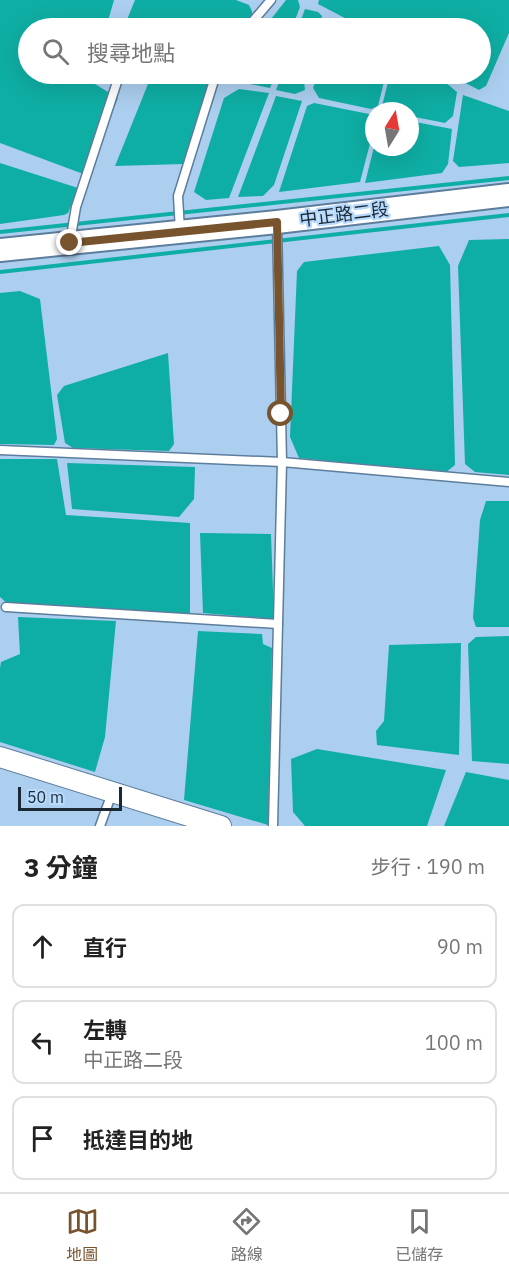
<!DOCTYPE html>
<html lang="zh-TW">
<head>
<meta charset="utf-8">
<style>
	:root { --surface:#fff; --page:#f6f6f6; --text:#222; --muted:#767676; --line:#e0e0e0; --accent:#77542d }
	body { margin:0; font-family:"IBM Plex Sans","Noto Sans TC",sans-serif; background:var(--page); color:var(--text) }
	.compass { position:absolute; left:365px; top:102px; width:54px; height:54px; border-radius:50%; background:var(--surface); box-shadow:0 6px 24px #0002; rotate:11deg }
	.scale { position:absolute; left:18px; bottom:15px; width:104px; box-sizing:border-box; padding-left:6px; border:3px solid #1c2935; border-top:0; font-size:16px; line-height:21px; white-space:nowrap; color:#1c2935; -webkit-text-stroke:4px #b8dbfd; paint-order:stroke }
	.stop { position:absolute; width:18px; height:18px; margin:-14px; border:4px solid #77542d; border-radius:50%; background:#fff }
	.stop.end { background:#77542d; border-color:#fff; box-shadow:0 2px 6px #0008 }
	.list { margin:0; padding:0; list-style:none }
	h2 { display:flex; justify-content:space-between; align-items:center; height:78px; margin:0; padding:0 24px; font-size:26px }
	h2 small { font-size:20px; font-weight:400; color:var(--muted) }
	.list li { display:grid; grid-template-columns:39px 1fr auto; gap:18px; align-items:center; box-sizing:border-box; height:84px; margin:0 12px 12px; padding:0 12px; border:2px solid var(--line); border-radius:12px }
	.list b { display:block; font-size:22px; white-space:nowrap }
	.list p { margin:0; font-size:20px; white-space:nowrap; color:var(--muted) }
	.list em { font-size:20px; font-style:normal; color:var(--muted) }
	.icon { flex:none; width:33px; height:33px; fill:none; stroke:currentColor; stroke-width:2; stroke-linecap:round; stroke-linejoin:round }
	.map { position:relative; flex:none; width:509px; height:826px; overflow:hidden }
	.search { position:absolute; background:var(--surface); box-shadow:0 6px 24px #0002; left:18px; right:18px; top:18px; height:66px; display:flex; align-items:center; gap:15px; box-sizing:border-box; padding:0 21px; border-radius:33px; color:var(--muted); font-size:22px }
	.sheet { height:366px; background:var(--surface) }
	nav { display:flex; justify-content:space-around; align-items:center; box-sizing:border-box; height:84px; border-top:2px solid var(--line); background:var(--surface); font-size:16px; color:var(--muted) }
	nav a { display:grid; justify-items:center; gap:3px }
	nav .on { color:var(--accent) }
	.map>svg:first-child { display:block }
	.water { fill:#0faea4 }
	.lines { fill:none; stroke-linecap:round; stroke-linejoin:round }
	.stream { stroke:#0faea4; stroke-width:4 }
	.service-casing { stroke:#5d7d9c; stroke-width:11 }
	.tertiary-casing { stroke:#5d7d9c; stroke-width:22 }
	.secondary-casing { stroke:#5d7d9c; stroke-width:26 }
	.service { stroke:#fff; stroke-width:8 }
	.tertiary { stroke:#fff; stroke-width:20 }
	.secondary { stroke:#fff; stroke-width:22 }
	.route { stroke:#77542d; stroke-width:8 }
	.labels { text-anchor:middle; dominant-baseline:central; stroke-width:4.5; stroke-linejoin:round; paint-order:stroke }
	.street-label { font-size:18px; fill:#1c2935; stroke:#b8dbfd }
</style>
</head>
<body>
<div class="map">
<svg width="509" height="826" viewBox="0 0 509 826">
	<rect width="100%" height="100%" fill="#acceef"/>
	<g class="water">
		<path d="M0 0H114L106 28H28V74H92L90 81 118 98 86 175 0 143Z"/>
		<path d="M135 0H236L249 5C254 14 254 20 248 28H129L124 27Z"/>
		<path d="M286 0H298L300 7 292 28H264Z"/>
		<path d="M319 0H509V33L486 86 479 90 448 74H480V28H364L318 4Z"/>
		<path d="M305 9 318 12 322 16 319 28H298Z"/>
		<path d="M152 74H189L210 82 184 164 115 166Z"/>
		<path d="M250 74H276L270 88 245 83Z"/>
		<path d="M282 74H306L304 80 305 90 295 94 276 90Z"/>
		<path d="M318 74H386L378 106 371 109 319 98 313 88Z"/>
		<path d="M390 74C422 73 432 70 457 92L453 116 445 123 410 116V111H386L382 106Z"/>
		<path d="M239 89 269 93 229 198 206 200 194 192 224 98Z"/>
		<path d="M463 95 509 111V163L459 167 453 161Z"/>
		<path d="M276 96 302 101 274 185 263 196 238 197Z"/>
		<path d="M314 103 374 115V128L360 182 279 192 307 106Z"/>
		<path d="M410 121 452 129 448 164 442 173 365 183 374 147H410Z"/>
		<path d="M0 163 78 188 68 213 64 215 0 224Z"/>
		<path d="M509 239V475L475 472 465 464 458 266 469 240Z"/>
		<path d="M439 246 450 265 455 465 445 473 299 458 290 437 297 271 304 262Z"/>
		<path d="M20 291 40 299 57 439 54 445 0 444V293Z"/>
		<path d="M168 353 174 444 169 451 73 448 65 443 57 395 64 386Z"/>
		<path d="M0 459H57L66 515 190 523V615L9 605 0 597Z"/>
		<path d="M67 463 195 467 194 499 179 517 72 509Z"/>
		<path d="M486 501H509V627H476L473 618 480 520Z"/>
		<path d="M200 533 271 534 274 619 203 613Z"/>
		<path d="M18 617 116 621 105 737 95 772 0 742V668L1 662 20 654Z"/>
		<path d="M198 631 262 634 263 644 272 648 268 825 184 800Z"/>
		<path d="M509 636V764L472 761 468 644 476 637Z"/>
		<path d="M461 643 459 755 377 745 376 731 384 721 389 645Z"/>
		<path d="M317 749 446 770 427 826H305L293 812 291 759Z"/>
		<path d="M466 772 509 780V826H444Z"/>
	</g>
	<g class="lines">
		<g class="stream">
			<path d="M0 232 509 178"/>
			<path d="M0 272 509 215"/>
		</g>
		<defs>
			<g id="service">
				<path d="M247 28 271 0"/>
				<path d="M180 231 178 196 216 74"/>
				<path d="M70 242 76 207 118 79"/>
				<path d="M0 450 282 462 509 482"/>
				<path d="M6 607 278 624"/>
				<path d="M100 826 112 793"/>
				<path d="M273 826 282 462 277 224"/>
			</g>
			<path id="tertiary" d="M0 757 221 826"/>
			<path id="secondary" d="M0 250 277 222 509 195"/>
		</defs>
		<use href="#service" class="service-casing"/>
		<use href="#tertiary" class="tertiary-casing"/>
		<use href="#secondary" class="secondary-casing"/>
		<use href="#service" class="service"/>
		<use href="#tertiary" class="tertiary"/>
		<use href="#secondary" class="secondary"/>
	</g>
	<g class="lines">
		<path class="route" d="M70 243 277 222 281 414"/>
	</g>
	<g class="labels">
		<g class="street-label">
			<text transform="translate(344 214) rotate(-7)">中正路二段</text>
		</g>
	</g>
</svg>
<svg class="compass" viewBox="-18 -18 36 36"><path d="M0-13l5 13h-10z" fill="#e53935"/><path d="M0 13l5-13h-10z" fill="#767676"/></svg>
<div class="scale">50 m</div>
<div class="stop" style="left:281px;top:414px"></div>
<div class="stop end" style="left:70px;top:243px"></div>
<div class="search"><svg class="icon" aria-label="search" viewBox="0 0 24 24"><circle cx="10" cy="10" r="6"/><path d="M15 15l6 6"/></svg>搜尋地點</div>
</div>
<section class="sheet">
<h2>3 分鐘<small>步行 · 190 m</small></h2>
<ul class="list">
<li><svg class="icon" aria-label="ahead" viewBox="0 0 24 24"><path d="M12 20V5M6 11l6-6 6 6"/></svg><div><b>直行</b></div><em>90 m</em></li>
<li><svg class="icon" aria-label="left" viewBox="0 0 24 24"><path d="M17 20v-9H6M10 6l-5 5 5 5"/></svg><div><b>左轉</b><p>中正路二段</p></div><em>100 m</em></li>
<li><svg class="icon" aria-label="arrive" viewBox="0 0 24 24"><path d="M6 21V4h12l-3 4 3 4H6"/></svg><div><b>抵達目的地</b></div></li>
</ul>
</section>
<nav>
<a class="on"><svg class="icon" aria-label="map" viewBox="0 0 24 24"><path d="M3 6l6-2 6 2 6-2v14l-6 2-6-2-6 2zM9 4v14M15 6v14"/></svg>地圖</a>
<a><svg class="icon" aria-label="directions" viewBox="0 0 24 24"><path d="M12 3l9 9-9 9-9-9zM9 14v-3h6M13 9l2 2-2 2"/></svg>路線</a>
<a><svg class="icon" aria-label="saved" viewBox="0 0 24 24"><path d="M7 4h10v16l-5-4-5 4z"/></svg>已儲存</a>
</nav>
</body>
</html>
